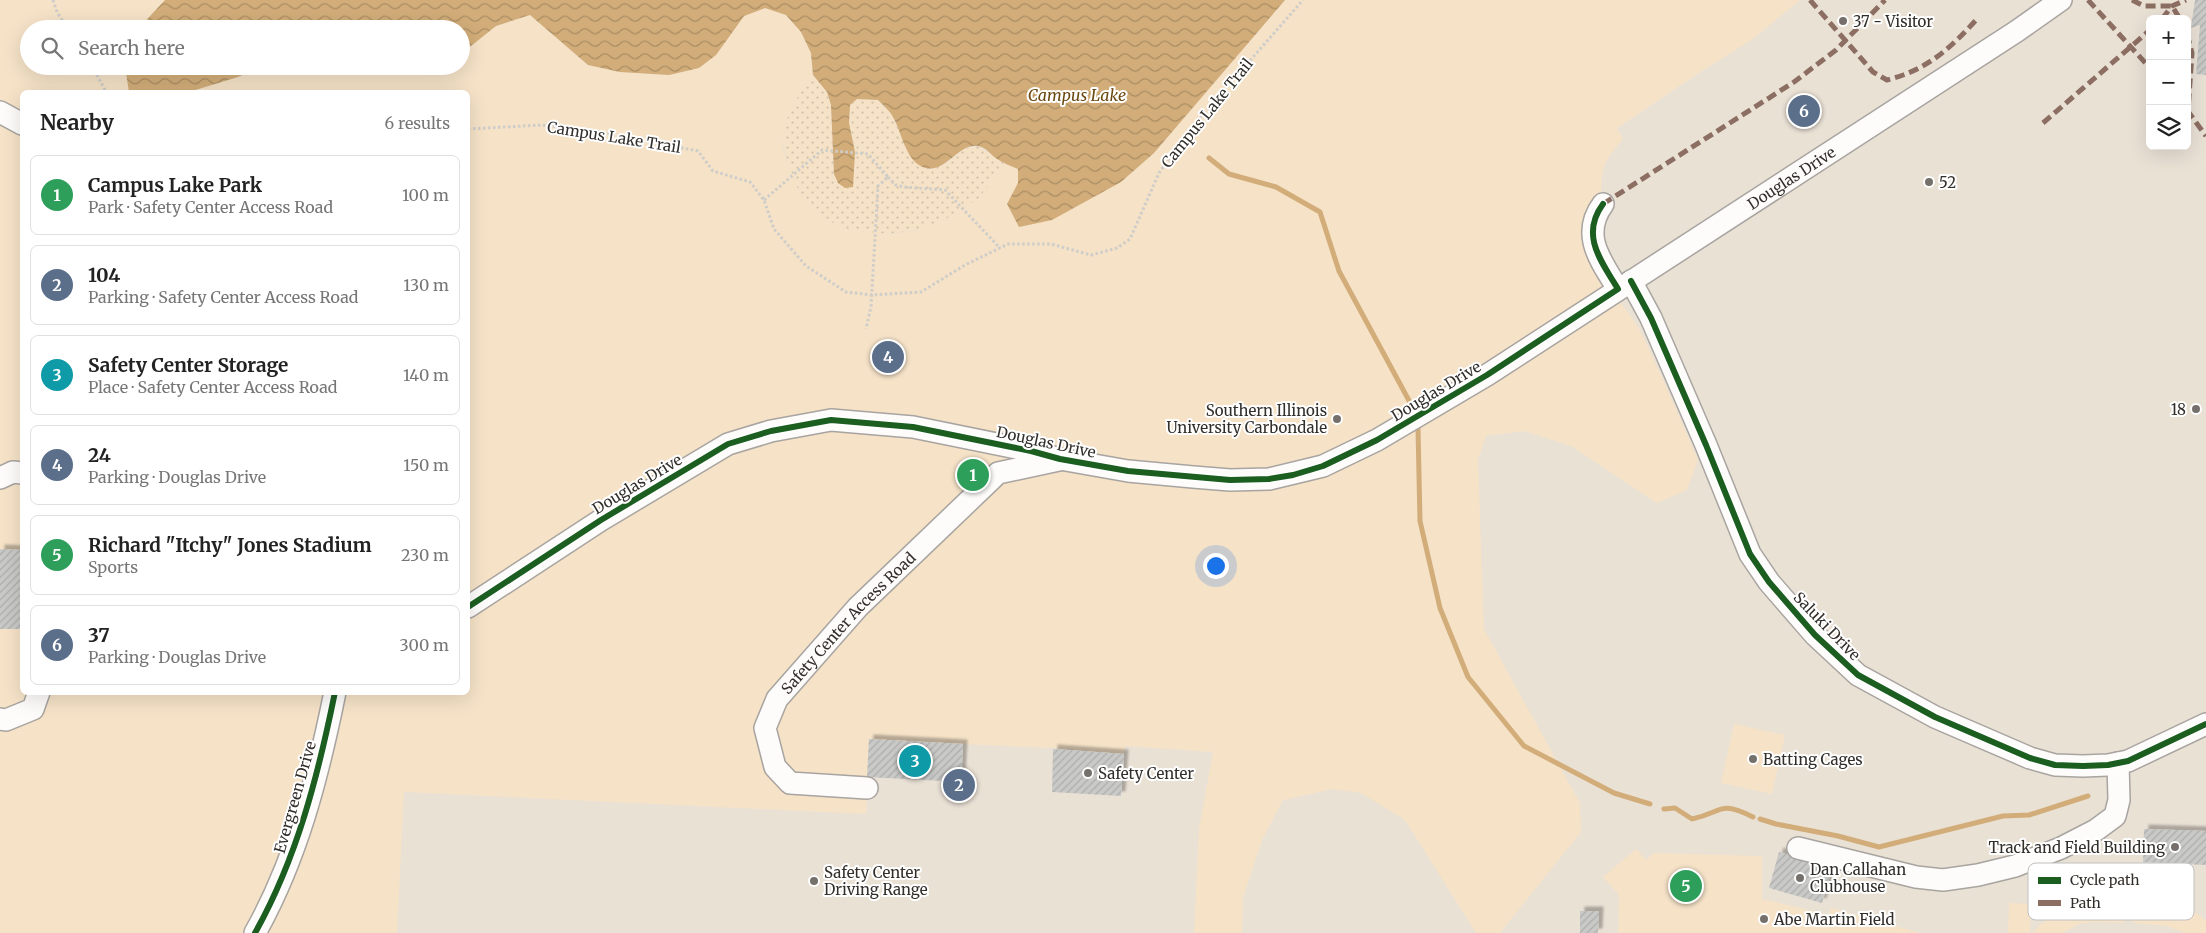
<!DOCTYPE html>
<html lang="en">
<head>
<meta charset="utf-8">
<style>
	:root { --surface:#fff; --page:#f2f2f2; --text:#222; --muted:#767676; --line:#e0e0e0; --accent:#75706c }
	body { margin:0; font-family:Merriweather,serif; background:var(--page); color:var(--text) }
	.controls { position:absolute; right:15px; top:15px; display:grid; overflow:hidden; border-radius:8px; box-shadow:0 5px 20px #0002 }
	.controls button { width:45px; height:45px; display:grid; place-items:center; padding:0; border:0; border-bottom:1px solid var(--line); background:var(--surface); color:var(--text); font:25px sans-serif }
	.you { position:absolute; left:1215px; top:565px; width:18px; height:18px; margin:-12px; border:4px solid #fff; border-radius:50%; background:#1a73e8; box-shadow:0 0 0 8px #1a73e833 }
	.badge { display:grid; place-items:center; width:32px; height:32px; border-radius:50%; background:var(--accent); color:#fff; font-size:16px; font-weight:700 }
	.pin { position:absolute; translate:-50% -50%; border:2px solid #fff; box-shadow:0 1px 5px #0006 }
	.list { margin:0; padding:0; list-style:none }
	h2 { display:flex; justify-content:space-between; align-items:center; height:65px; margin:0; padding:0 20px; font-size:21px }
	h2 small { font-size:16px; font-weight:400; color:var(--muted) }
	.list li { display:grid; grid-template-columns:32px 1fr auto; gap:15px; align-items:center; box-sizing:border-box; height:80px; margin:0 10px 10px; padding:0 10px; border:1px solid var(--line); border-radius:8px }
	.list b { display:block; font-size:19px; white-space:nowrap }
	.list p { margin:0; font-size:16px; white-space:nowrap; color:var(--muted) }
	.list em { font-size:16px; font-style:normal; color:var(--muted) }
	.icon { flex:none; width:28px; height:28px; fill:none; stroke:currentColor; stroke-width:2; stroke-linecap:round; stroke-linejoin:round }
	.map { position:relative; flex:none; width:2206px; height:933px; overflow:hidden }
	.search { position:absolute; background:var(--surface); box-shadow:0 5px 20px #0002; left:20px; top:20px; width:450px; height:55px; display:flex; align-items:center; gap:12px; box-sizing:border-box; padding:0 18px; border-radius:28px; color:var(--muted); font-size:19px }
	.panel { position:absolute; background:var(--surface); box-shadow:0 5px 20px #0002; left:20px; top:90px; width:450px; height:605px; border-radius:8px }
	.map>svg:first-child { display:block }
	.built { fill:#eae1d5; fill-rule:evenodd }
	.grass { fill:url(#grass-dots) }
	.green { fill:#f5e2c7 }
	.water { fill:url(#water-waves) }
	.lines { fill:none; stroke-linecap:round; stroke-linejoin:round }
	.stream { stroke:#d2ad79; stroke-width:5 }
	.building { fill:url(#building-hatch); filter:url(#shadow) }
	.minor-casing { stroke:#a8a4a0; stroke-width:24 }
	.path { stroke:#cecdca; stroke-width:3; stroke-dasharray:2.5 2.5; stroke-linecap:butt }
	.minor { stroke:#fdfcfb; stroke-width:21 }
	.quiet { stroke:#8d6e63; stroke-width:5; stroke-dasharray:10 5; stroke-linecap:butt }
	.cycleway-casing { stroke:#fff; stroke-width:9 }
	.cycleway { stroke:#1b5e20; stroke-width:6 }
	.poi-dot { fill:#75706c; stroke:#fff; stroke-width:2 }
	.labels { text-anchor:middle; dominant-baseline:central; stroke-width:4; stroke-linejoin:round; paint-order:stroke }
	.poi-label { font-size:15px; fill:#322e2a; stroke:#fff; text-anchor:start }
	.street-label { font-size:15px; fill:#322e2a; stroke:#fff }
	.water-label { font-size:16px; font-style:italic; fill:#6a480f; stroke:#fff }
	.key { fill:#fff; stroke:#c2c0bf; stroke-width:1 }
	.key-label { font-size:14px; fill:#322e2a }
</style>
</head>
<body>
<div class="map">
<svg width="2206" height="933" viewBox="0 0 2206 933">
	<defs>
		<pattern id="grass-dots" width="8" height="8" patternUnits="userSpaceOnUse" patternTransform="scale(1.25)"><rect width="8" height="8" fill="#f5e2c7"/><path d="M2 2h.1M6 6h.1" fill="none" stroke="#d2c2ab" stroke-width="1.8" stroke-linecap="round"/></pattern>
		<pattern id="water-waves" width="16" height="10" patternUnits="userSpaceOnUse" patternTransform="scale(1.25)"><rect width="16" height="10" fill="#d2ad79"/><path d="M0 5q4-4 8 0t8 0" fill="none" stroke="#ab8d63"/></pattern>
		<pattern id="building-hatch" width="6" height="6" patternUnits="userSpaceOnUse" patternTransform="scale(1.25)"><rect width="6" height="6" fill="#c9cac8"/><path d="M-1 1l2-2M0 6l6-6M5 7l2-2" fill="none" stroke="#adaeac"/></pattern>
		<filter id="shadow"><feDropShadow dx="4.5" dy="-4.5" stdDeviation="1" flood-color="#0004"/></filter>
	</defs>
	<rect width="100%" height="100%" fill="#f1ece6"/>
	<path class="built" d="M0 0H2206V933H0ZM2150 19H2187V146H2150ZM29 29H461V66H29ZM22 92H468V692H22Z"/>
	<path class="grass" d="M813 75 827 92 831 105 834 174 855 152 849 123 850 105 857 99 878 100 892 115 911 156 919 165 932 169 945 164 964 149 978 146 1005 163C994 178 983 200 967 210 927 235 863 244 822 218 808 209 798 191 792 175 786 157 781 144 785 124 789 106 803 90 813 75Z"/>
	<g class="green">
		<path d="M0 0H165L138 29H29V66H127L126 73 129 92H22V692H468V92H189L238 77 261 66H461V54L496 26 530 15 588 65 620 72 669 75 699 68 716 55 744 16 765 8 786 15 801 32 811 53 813 75 797 98 785 123 783 150 799 192 821 217 848 230 890 234 914 231 944 220 979 198 1005 163 1018 169V183L1007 204 1121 182 1154 153 1285 0H1800L1753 39 1702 71 1617 128 1623 139C1614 150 1604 160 1602 175 1601 181 1603 188 1600 193 1596 200 1589 205 1586 212 1567 256 1622 296 1640 331 1661 373 1679 417 1698 460L1687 490 1657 503 1571 446 1524 431 1486 436 1478 460 1484 629 1580 803 1581 832 1500 933H1476L1405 820 1361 793 1333 789 1283 800 1262 840 1243 898 1242 933H1194L1199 829 1213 752 1125 746 1124 754 1053 748 869 740 866 814 404 792 397 933H0Z"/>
		<path d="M1734 724 1785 735 1772 794 1721 783Z"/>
		<path d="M1636 849 1646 860 1654 853 1762 856V899L1829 915 1831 908 1920 933H1618L1619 895 1603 877Z"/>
		<path d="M2112 890C2147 889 2180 897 2206 921V933H2185L2167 926 2133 923V914H2147L2129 911 2110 913 2125 914 2124 923 2094 922 2079 924 2063 933H2032C2055 909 2080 896 2112 890Z"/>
		<path d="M2009 903 2031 904 2030 933H2008Z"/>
	</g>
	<g class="water">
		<path d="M165 0H1285L1154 153 1121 182 1052 220 1019 227 1007 204 1018 183V169C1011 166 1003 163 997 159 991 155 986 147 978 146 956 143 943 180 919 165 905 156 901 131 893 117 890 111 883 105 878 100L857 99 850 105 849 123 855 152 853 187 845 188 838 183 834 174 831 105 827 92 813 75 811 53 801 32 786 15 765 8 744 16 716 55 699 68 669 75 620 72 588 65 530 15 496 26 461 54V29H362L347 25 322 29H138Z"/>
		<path d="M127 66H263L238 77 189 92H129L126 73Z"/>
	</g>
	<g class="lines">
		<g class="stream">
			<path d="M1209 158 1229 174 1276 187 1320 212 1339 271 1413 408"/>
			<path d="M1418 428 1420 521 1440 608 1468 677 1524 746 1614 793 1650 804"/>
			<path d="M1664 809 1675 808 1692 819C1724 812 1718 800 1753 817"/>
			<path d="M1760 819 1776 824 1838 836 1879 847 2003 816 2029 815 2088 796"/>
		</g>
	</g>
	<g class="building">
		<path d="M2195 0H2206V75L2196 74 2200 25 2191 28Z"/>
		<path d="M0 549 22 550V629H0Z"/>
		<path d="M869 739 963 744 961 782 867 777Z"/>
		<path d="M1053 749 1124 754 1121 796 1052 792Z"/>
		<path d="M2144 829 2206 831V865L2143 862Z"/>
		<path d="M1779 852 1832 868 1822 903 1769 888Z"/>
		<path d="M1580 911H1599L1598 933H1580Z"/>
	</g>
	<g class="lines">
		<defs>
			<g id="minor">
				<path d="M0 112 22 124"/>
				<path d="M1603 204C1580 235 1601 261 1618 289"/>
				<path d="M1631 281 1651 318 1706 445 1750 554 1769 582 1815 635 1858 675 1935 717 2030 758 2055 765 2083 766 2108 765 2128 761 2206 724"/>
				<path d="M0 478 13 472 22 473"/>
				<path id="s1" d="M468 607 601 520 728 444 771 431 831 420 913 427 1031 451 1060 459 1128 471 1193 477 1230 480 1269 479 1323 466 1377 440 1487 375 2017 31 2061 0"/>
				<path d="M0 719 6 720 33 709 39 692"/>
				<path id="s2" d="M867 788 790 783 775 767 765 728 777 699 858 607 998 473 1059 460"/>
				<path d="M1798 848 1916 877 1943 880 1978 875 2015 866 2061 848 2096 830 2115 816 2119 800 2118 763"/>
				<path d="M255 933C297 858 318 776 335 692"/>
			</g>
		</defs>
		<use href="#minor" class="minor-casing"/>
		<g class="path">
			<path d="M53 0 57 12 68 29"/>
			<path d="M92 66 106 92"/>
			<path d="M468 129 541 125 595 131 698 151 713 171 750 182 764 200 774 229 806 266 846 292 872 295 921 292 965 265 1008 244H1051L1091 255 1117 248 1130 239 1159 173 1191 128 1303 0"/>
			<path d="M888 177 896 185 904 187 945 190 1000 248"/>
			<path d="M764 200 822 150 868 154 888 177 878 186 871 307 866 329"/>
		</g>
		<use href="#minor" class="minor"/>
		<g class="quiet">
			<path d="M1810 0 1873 72 1887 80C1926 70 1949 50 1976 20"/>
			<path d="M2088 0 2150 68"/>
			<path d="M2132 0 2144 6H2172L2180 19"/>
			<path d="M2162 19 2172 6 2186 0"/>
			<path d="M2187 34 2192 53 2188 111"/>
			<path d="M2187 110 2206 136"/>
			<path d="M2043 123 2150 30"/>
			<path d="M1603 204 1794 82 1836 50 1885 0"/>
		</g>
		<defs>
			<g id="cycleway">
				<path d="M1631 281 1651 318 1706 445 1750 554 1769 582 1815 635 1858 675 1935 717 2030 758 2055 765 2083 766 2108 765 2128 761 2206 724"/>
				<path d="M468 607 601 520 728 444 771 431 831 420 913 427 1031 451 1060 459 1128 471 1230 480 1269 479 1293 475 1323 466 1377 440 1487 375 1618 289C1601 261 1580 235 1603 204"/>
				<path d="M255 933C297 858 318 776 335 692"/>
			</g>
		</defs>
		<use href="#cycleway" class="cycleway-casing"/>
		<use href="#cycleway" class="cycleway"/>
	</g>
	<g class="poi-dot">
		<circle cx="1843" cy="21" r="5"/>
		<circle cx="1929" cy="182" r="5"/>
		<circle cx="2196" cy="409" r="5"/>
		<circle cx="1337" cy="419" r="5"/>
		<circle cx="1753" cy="759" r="5"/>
		<circle cx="1088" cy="773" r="5"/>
		<circle cx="2175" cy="847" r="5"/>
		<circle cx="1800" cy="878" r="5"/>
		<circle cx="814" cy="881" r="5"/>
		<circle cx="1764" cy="919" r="5"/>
	</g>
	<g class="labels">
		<g class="poi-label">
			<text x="1853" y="21">37 - Visitor</text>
			<text x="1939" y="182">52</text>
			<text x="2186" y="409" text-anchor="end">18</text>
			<text x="1327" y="410" text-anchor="end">Southern Illinois<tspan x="1327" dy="17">University Carbondale</tspan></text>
			<text x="1763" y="759">Batting Cages</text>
			<text x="1098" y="773">Safety Center</text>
			<text x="2165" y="847" text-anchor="end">Track and Field Building</text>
			<text x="1810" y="869">Dan Callahan<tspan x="1810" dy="17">Clubhouse</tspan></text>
			<text x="824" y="872">Safety Center<tspan x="824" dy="17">Driving Range</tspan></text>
			<text x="1774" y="919">Abe Martin Field</text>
		</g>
		<g class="street-label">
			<text transform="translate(1207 113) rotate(-51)">Campus Lake Trail</text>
			<text transform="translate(614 137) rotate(9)">Campus Lake Trail</text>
			<text stroke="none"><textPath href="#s1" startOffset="1462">Douglas Drive</textPath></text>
			<text transform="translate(1436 391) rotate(-31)">Douglas Drive</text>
			<text transform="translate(1046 442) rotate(12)">Douglas Drive</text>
			<text transform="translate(637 484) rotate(-31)">Douglas Drive</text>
			<text stroke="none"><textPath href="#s2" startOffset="275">Safety Center Access Road</textPath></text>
			<text transform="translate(1827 626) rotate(46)">Saluki Drive</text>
			<text transform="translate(295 797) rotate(-74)">Evergreen Drive</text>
		</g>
		<g class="water-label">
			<text x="1077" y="95">Campus Lake</text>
		</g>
	</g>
	<rect x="2028" y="863" width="166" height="57" rx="8" class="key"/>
	<rect x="2038" y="877" width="23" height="7" fill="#1b5e20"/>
	<rect x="2038" y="900" width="23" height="6" fill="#8d6e63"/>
	<g class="key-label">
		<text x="2070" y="885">Cycle path</text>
		<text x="2070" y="908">Path</text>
	</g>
</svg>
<div class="controls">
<button>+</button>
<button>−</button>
<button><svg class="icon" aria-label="layers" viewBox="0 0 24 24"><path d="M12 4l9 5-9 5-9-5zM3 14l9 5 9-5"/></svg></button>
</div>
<div class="you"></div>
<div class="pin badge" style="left:973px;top:475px;background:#2e9e5b">1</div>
<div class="pin badge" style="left:959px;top:785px;background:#5c6f8a">2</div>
<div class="pin badge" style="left:915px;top:761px;background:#0f9aa8">3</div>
<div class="pin badge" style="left:888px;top:357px;background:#5c6f8a">4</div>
<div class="pin badge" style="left:1686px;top:886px;background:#2e9e5b">5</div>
<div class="pin badge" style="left:1804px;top:111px;background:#5c6f8a">6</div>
<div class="search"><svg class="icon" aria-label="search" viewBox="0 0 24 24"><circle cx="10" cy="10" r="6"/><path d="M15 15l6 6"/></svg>Search here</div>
<section class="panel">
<h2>Nearby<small>6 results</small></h2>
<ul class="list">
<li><span class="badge" style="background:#2e9e5b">1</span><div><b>Campus Lake Park</b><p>Park · Safety Center Access Road</p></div><em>100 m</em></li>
<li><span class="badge" style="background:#5c6f8a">2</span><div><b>104</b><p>Parking · Safety Center Access Road</p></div><em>130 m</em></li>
<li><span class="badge" style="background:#0f9aa8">3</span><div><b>Safety Center Storage</b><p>Place · Safety Center Access Road</p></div><em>140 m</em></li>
<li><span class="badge" style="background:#5c6f8a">4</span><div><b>24</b><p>Parking · Douglas Drive</p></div><em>150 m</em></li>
<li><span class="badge" style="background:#2e9e5b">5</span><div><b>Richard &quot;Itchy&quot; Jones Stadium</b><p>Sports</p></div><em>230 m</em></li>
<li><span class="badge" style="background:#5c6f8a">6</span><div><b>37</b><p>Parking · Douglas Drive</p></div><em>300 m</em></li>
</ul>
</section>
</div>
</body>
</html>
